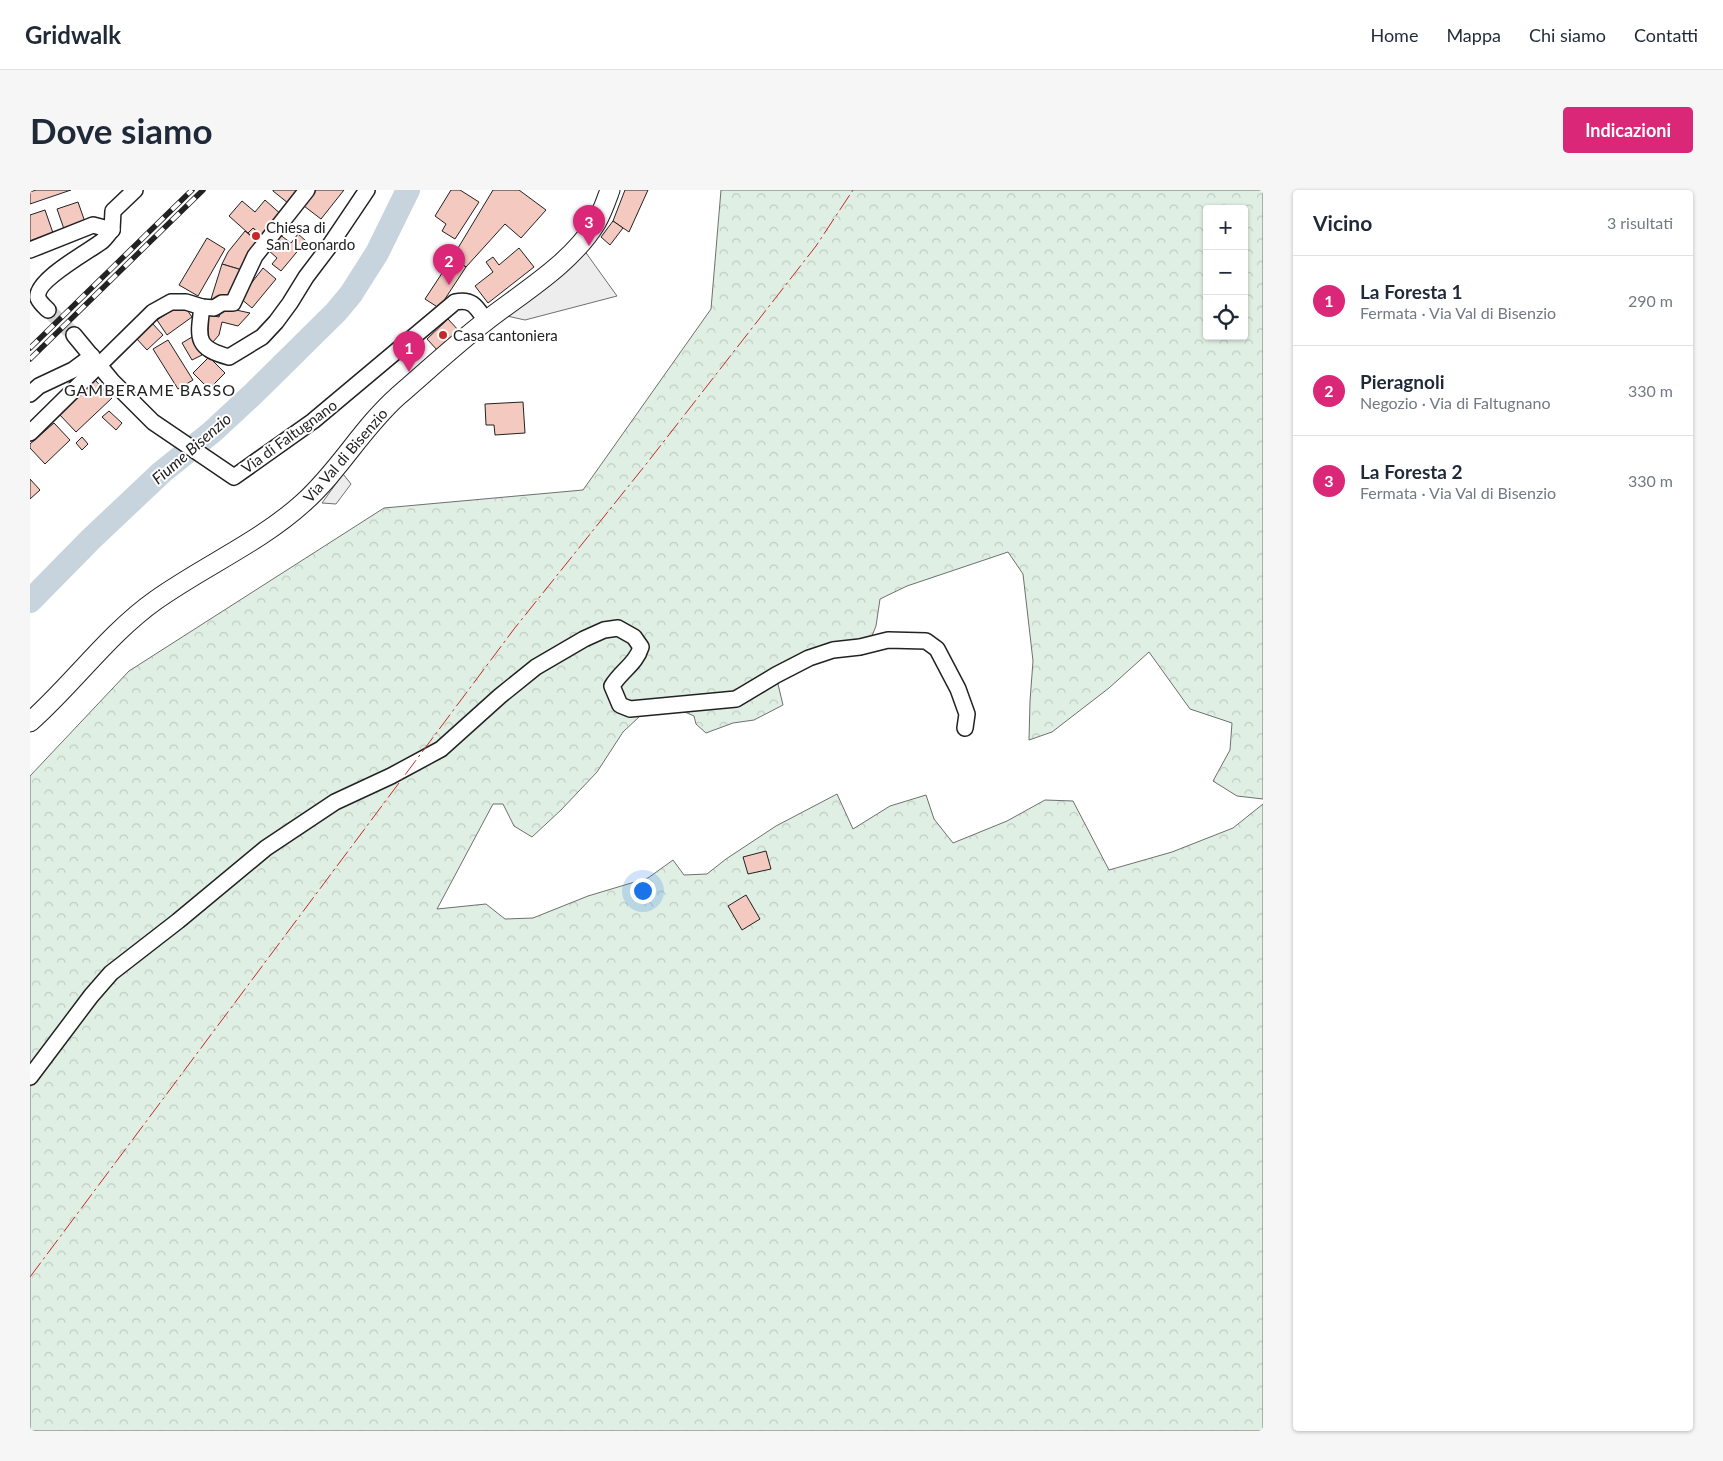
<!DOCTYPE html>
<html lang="it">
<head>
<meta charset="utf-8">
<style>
	body { margin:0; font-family:Lato,sans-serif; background:#f6f6f7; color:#1f2937 }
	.controls { position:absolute; right:15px; top:15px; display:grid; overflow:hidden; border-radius:5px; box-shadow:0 1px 4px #0004 }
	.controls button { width:45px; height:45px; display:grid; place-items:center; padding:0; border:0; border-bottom:1px solid #e0e1e3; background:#fff; color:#1f2937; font:25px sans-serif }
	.you { position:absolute; left:612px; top:700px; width:18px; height:18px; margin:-12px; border:4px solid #fff; border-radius:50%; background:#1a73e8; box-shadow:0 0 0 8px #1a73e833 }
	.badge { display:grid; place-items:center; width:32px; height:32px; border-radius:50%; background:#db2777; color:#fff; font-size:16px; font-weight:700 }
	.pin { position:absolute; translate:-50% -41px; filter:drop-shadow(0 1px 2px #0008) }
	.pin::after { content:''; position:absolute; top:26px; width:18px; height:15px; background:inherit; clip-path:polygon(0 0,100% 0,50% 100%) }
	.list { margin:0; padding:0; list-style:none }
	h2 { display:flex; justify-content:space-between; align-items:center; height:65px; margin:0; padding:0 20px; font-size:21px }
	h2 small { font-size:16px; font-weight:400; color:#747a83 }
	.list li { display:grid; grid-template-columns:32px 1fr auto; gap:15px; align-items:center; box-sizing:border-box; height:90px; padding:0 20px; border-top:1px solid #e0e1e3 }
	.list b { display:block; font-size:19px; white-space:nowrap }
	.list p { margin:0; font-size:16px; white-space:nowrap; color:#747a83 }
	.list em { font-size:16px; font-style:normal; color:#747a83 }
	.icon { flex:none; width:28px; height:28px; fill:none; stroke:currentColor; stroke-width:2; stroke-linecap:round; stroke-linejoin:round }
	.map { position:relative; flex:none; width:1233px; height:1241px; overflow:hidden; border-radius:5px }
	header { display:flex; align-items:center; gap:30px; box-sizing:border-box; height:70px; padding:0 25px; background:#fff; border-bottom:1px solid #e0e1e3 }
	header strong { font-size:24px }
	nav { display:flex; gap:28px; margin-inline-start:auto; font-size:18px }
	.intro { display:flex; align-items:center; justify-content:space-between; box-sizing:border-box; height:120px; padding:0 30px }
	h1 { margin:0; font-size:35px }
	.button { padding:12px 22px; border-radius:5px; background:#db2777; color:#fff; font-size:18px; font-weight:700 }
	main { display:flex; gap:30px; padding:0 30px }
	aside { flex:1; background:#fff; border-radius:5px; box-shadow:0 1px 4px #0004 }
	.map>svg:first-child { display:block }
	.forest { fill:url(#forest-crowns); stroke:#6f6f6f; fill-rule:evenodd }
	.parking { fill:#ededed; stroke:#6f6f6f }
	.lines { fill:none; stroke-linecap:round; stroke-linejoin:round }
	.river { stroke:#c7d3dd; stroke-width:24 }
	.building { fill:#f3c9c0; stroke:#222 }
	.minor-tunnel { stroke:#d3d3d3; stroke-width:15; stroke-dasharray:15 8; stroke-linecap:butt }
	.minor-casing { stroke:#222; stroke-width:18 }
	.major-casing { stroke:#222; stroke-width:21 }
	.minor { stroke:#fff; stroke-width:15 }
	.major { stroke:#fff; stroke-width:19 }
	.rail-casing { stroke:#222; stroke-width:5.5 }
	.rail { stroke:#fff; stroke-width:4; stroke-dasharray:11; stroke-linecap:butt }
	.power { stroke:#c62828; stroke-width:1; stroke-dasharray:18 4 2.5 4; stroke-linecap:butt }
	.poi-dot { fill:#c62828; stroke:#fff; stroke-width:2 }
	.labels { text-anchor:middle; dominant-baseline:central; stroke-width:4; stroke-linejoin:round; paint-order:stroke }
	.poi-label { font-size:15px; fill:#222; stroke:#fff; text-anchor:start }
	.street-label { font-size:15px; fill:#222; stroke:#fff }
	.neighbourhood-label { font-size:16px; letter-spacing:1px; fill:#222; stroke:#fff }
	.water-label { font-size:16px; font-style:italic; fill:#222; stroke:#fff }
</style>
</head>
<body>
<header>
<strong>Gridwalk</strong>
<nav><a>Home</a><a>Mappa</a><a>Chi siamo</a><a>Contatti</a></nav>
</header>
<div class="intro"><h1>Dove siamo</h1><a class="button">Indicazioni</a></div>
<main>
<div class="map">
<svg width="1233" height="1241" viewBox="0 0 1233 1241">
	<defs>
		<pattern id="forest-crowns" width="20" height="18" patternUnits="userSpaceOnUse" patternTransform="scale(1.25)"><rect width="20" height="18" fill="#e0efe3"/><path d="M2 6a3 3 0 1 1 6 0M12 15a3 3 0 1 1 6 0" fill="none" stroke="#c0cdc2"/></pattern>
	</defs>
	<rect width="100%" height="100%" fill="#fff"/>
	<path class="forest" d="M 691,0 L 1233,0 L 1233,609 L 1207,606 L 1183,591 L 1200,560 L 1202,533 L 1160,519 L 1119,462 L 1079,498 L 1022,542 L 999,550 L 1000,511 L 1003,471 L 993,384 L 978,362 L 877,396 L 850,409 L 846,436 L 835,463 L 802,465 L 747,490 L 753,515 L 724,530 L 703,533 L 676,543 L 666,534 L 664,526 L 648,519 L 631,518 L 610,526 L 593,542 L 567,582 L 531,620 L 502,647 L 484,636 L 473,614 L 463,614 L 407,719 L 456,714 L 475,729 L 503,728 L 558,706 L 618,688 L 643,670 L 654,685 L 677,684 L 696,669 L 746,636 L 807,604 L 823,639 L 860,616 L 896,605 L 904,629 L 923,653 L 977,631 L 1015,610 L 1043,611 L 1079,680 L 1142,662 L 1203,638 L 1233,614 L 1233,1241 L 0,1241 L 0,586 L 99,481 L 354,318 L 553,300 L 681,119 ZM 1177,19 L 1214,19 L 1214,146 L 1177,146 Z"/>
	<g class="parking">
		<path d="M 554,60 L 587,106 L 495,130 L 477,126 Z"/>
		<path d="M 313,284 L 321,294 L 306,314 L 292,313 Z"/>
	</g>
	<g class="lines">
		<path class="river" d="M 0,411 L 61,349 L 132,282 L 182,242 L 223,204 L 306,122 L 321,104 L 347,63 L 378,0"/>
	</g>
	<g class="building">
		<path d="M 6,0 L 41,0 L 0,14 L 0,2 Z"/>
		<path d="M 243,0 L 269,0 L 258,13 L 243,1 Z"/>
		<path d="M 286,0 L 314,0 L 291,29 L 274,16 Z"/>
		<path d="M 421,0 L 430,0 L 449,12 L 425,49 L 412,41 L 416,34 L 405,26 Z"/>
		<path d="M 463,0 L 489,0 L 516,20 L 491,48 L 475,34 L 436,77 L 422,68 Z"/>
		<path d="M 595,0 L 618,0 L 599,42 L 583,31 Z"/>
		<path d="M 235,10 L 253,26 L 234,48 L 223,38 L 218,43 L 199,26 L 212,11 L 225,22 Z"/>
		<path d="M 48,12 L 55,32 L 34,39 L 27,19 Z"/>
		<path d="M 15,20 L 23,43 L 0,51 L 0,25 Z"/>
		<path d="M 583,31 L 593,38 L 580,55 L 571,47 Z"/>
		<path d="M 223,38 L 234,48 L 230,54 L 218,43 Z"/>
		<path d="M 215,41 L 230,54 L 212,80 L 192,74 L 198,62 Z"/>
		<path d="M 249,44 L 261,53 L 268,44 L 276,51 L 251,81 L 242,74 L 247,68 L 237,59 Z"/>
		<path d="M 177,48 L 195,59 L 168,106 L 149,95 Z"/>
		<path d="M 489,58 L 504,77 L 458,113 L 445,96 L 463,82 L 456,72 L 463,67 L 469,75 Z"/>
		<path d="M 422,68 L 436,77 L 409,118 L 395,109 Z"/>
		<path d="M 192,74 L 212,80 L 202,110 L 190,112 L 181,109 Z"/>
		<path d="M 233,78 L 246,89 L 222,118 L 210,108 Z"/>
		<path d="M 147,117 L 155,117 L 162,127 L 137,145 L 127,130 Z"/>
		<path d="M 192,117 L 220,123 L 208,136 L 192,132 L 189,145 L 182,153 L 174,144 L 179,125 L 189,127 Z"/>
		<path d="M 418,129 L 430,142 L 408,161 L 397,149 Z"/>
		<path d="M 122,133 L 133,145 L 117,160 L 106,148 Z"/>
		<path d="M 162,147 L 172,165 L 162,170 L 152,153 Z"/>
		<path d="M 138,150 L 163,190 L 148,199 L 123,159 Z"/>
		<path d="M 179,167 L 195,183 L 179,199 L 163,183 Z"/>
		<path d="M 65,190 L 82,208 L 46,242 L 29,224 Z"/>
		<path d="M 493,212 L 495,243 L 465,245 L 464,235 L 456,235 L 455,214 Z"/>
		<path d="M 79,221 L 92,233 L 86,240 L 72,227 Z"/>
		<path d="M 24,233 L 40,250 L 15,274 L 0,258 L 0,254 Z"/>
		<path d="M 52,247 L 58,254 L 52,260 L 46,253 Z"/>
		<path d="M 0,289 L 10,300 L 0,309 Z"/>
		<path d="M 736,661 L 741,679 L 718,684 L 713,667 Z"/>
		<path d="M 716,705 L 730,729 L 712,740 L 698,716 Z"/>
	</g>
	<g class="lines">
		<path class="minor-tunnel" d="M 18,120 L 44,145"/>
		<g class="minor-casing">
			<g id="minor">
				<path d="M 0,60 L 63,35 L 82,40"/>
				<path d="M 172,117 C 168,148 165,158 199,167 L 232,147 L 246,132 L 260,113 L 276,87 L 298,58 L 337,0"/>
				<path d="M 18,120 C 15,117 10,113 8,108 C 4,91 59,61 71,52 C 75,49 78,44 82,40 L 83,21 L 105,0"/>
				<path d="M 44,145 L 82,191 L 123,232 L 204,287 L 283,231 L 425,112 C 443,108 447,118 456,131"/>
				<path d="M 0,204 L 9,196 L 43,180 L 62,166"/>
				<path d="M 0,243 L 123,122 L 141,112 L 156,112 L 172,117 L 184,118 L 192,113 L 203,113 L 225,66 L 277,0"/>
				<path d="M 0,887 L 61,806 L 81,783 L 148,731 L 236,658 L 305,612 L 361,586 L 411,559 L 470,506 L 506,477 L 554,449 L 574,440 L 588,438 L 604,447 L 611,457 C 606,474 591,481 582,496 L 590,515 L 600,519 L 706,509 L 746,485 L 779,468 L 803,460 L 830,457 L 858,450 L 896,451 L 907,459 L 928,499 L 937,524 L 935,538"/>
			</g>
		</g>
		<g class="major-casing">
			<path id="major" d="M 0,532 C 44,493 78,444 126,410 C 174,376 230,352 273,313 C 309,281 332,238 368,206 C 397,181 426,154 456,131 C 493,102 541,74 566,33 C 572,23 576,11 580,0"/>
		</g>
		<use href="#minor" class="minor"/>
		<use href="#major" class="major"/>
		<g class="rail-casing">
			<g id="rail">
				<path d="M 0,158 L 162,0"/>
				<path d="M 0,169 L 173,0"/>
			</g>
		</g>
		<use href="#rail" class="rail"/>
		<path class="power" d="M 0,1087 L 484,439 L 617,273 L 786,56 L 823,0"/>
	</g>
	<g class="poi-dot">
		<circle cx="226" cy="46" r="5"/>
		<circle cx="413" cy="145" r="5"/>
	</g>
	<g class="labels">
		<g class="poi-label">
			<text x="236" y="37">Chiesa di<tspan x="236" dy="17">San Leonardo</tspan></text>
			<text x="423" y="145">Casa cantoniera</text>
		</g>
		<g class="street-label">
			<text transform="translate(259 246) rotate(-36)">Via di Faltugnano</text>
			<text transform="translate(315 265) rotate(-49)">Via Val di Bisenzio</text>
		</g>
		<g class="neighbourhood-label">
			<text x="120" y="199">GAMBERAME BASSO</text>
		</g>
		<g class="water-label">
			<text transform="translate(161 258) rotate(-41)">Fiume Bisenzio</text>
		</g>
	</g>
</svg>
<div class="controls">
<button>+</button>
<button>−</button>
<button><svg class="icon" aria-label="locate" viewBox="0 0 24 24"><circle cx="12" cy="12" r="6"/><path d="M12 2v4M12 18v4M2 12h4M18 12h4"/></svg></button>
</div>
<div class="you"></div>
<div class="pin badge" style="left:379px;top:182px">1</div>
<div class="pin badge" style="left:419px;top:95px">2</div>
<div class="pin badge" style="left:559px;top:56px">3</div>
</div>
<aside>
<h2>Vicino<small>3 risultati</small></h2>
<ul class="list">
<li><span class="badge">1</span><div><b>La Foresta 1</b><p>Fermata · Via Val di Bisenzio</p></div><em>290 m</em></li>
<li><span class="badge">2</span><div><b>Pieragnoli</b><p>Negozio · Via di Faltugnano</p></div><em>330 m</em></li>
<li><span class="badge">3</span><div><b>La Foresta 2</b><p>Fermata · Via Val di Bisenzio</p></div><em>330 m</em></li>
</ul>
</aside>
</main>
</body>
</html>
